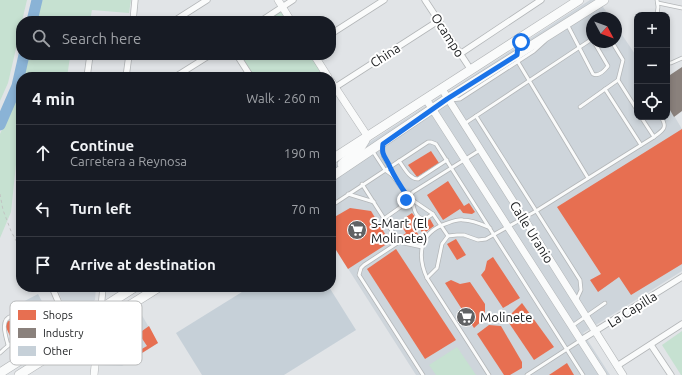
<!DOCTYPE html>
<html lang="en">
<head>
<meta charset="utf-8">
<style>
	body { margin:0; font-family:Ubuntu,sans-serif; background:#242831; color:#f1f3f6 }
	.controls { position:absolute; right:12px; top:12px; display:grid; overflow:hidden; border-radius:8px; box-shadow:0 2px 6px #0003 }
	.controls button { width:36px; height:36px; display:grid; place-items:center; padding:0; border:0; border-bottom:1px solid #363941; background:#171b24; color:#f1f3f6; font:20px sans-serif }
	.compass { position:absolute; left:586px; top:12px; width:36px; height:36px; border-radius:50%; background:#171b24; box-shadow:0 2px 6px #0003; rotate:131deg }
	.stop { position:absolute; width:12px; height:12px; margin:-9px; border:3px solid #1a73e8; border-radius:50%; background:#fff }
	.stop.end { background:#1a73e8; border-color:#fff; box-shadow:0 1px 4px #0008 }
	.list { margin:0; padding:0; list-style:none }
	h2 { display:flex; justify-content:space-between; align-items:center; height:52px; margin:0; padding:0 16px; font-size:17px }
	h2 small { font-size:13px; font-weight:400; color:#9ea1a6 }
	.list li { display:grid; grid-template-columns:26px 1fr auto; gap:12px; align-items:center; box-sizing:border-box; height:56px; padding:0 16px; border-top:1px solid #363941 }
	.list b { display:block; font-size:15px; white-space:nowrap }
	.list p { margin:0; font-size:13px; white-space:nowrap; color:#9ea1a6 }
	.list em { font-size:13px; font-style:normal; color:#9ea1a6 }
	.icon { flex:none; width:22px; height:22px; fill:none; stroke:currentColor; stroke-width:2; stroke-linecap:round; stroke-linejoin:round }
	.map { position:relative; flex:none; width:682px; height:375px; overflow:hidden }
	.search { position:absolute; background:#171b24; box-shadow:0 2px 6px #0003; left:16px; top:16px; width:320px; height:44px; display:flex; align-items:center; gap:10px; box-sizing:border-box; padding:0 14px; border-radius:16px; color:#9ea1a6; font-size:15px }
	.panel { position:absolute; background:#171b24; box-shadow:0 2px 6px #0003; left:16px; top:72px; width:320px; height:220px; border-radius:16px }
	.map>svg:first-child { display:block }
	.built { fill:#ced5db }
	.green { fill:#c6e1d1 }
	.shops { fill:#e76f51 }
	.industry { fill:#8a817c }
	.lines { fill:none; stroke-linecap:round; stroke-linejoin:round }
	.river { stroke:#8ab3d6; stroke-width:11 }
	.building { fill:#c6d0d8 }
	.service-casing { stroke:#b3b6b8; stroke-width:4.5 }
	.minor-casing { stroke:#b3b6b8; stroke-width:7 }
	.tertiary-casing { stroke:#b3b6b8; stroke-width:8 }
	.primary-casing { stroke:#b3b6b8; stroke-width:10 }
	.path { stroke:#c2c3c3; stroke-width:1; stroke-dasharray:3 3; stroke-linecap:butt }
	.service { stroke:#fafbfb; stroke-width:3 }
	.minor { stroke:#fafbfb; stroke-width:5.5 }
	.tertiary { stroke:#fafbfb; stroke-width:7 }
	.primary { stroke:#fafbfb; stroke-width:9 }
	.route { stroke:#1a73e8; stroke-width:5 }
	.labels { text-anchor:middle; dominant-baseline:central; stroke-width:4; stroke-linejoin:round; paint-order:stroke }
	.street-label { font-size:13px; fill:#1a1c1e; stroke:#fff }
	.poi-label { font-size:13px; fill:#1a1c1e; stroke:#fff; text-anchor:start }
	.key { fill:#fff; stroke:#babbbc; stroke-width:1 }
	.key-label { font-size:11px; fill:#1a1c1e }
</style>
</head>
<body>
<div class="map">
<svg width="682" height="375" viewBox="0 0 682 375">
	<rect width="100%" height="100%" fill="#e1e4e7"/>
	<g class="built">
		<path d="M 590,0 L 598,0 L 611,18 L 592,18 L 592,42 L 616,42 L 616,26 L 637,57 L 637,117 L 667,117 L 667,104 L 682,129 L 682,271 L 583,333 L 610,375 L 416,375 L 331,242 L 331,167 Z"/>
		<path d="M 57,287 L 96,287 L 95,300 L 68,318 Z"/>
		<path d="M 136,305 L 158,343 L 122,366 L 99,365 L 102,328 Z"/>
	</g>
	<g class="green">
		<path d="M 0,0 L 27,0 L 22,21 L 21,21 L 21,27 L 8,83 L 0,101 Z"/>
		<path d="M 41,0 L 131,0 L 129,13 L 92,10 L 90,21 L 36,21 Z"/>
		<path d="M 282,7 L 291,21 L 261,21 Z"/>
		<path d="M 28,55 L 85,55 L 84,59 L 70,57 L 67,77 L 22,77 Z"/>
		<path d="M 237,55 L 314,55 L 328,77 L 251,77 Z"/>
		<path d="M 21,83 L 21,155 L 17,155 L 11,212 L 0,238 L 0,134 L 19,92 Z"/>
		<path d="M 682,331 L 682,375 L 681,375 L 662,345 Z"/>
		<path d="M 457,347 L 476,375 L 436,375 L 429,365 Z"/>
	</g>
	<g class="shops">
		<path d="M 682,129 L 682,264 L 631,295 L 619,277 L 598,292 L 590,280 L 601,274 L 557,207 Z"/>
		<path d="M 431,151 L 439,163 L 417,177 L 408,165 Z"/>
		<path d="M 448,181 L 464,206 L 469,203 L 475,212 L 472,214 L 463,213 L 460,209 L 443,220 L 427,195 Z"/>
		<path d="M 350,208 L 371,211 L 390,242 L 348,269 L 331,242 L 331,219 Z"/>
		<path d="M 412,213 L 421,225 L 430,219 L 434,226 L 423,234 L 418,225 L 413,228 L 419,235 L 415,243 L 403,240 L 401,237 L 406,233 L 399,222 Z"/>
		<path d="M 456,239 L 466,255 L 457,260 L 447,244 Z"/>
		<path d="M 396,249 L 456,340 L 425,359 L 367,269 Z"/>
		<path d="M 493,257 L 520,298 L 503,308 L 481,275 L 485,270 L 487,261 Z"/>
		<path d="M 451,280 L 460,284 L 470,282 L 485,304 L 485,318 L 474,328 L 445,283 Z"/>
		<path d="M 522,303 L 554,347 L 534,360 L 509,323 L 511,314 Z"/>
		<path d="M 11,320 L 17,332 L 10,336 L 4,323 Z"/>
		<path d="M 489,325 L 501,326 L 522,362 L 522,368 L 510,375 L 504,375 L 477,334 Z"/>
		<path d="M 149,326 L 158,343 L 142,353 L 140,350 L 147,346 L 141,337 L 142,331 Z"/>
		<path d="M 567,363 L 574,375 L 549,375 Z"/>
	</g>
	<path class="industry" d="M 682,67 L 682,111 L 674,117 L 667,105 L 667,77 Z"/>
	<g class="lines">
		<g class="river">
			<path d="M 32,21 L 37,0"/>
			<path d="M 0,125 L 17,86 L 24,55"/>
		</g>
	</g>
	<g class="building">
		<path d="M 250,287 L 329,287 L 356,330 L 284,375 L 202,375 L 176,333 Z"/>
		<path d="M 38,294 L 45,307 L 26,317 L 19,304 Z"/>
	</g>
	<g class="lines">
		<g class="service-casing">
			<g id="service">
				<path d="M 657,0 L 658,7 L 657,15"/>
				<path d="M 658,3 L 682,8"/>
				<path d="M 567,24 L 593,74 C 599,77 605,70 608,66 L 594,42"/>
				<path d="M 518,57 L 518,62 L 524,72 L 588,178"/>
				<path d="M 667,63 L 671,63 L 682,58"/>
				<path d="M 618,80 L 637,110"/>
				<path d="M 605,89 L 641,145"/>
				<path d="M 451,100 L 460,99 L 534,51 L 545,41"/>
				<path d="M 580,107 L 618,80 L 623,60 L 612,42"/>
				<path d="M 476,116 L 580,280 L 581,290 L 576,301"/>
				<path d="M 641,117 L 654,137"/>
				<path d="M 464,124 L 592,39"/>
				<path d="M 382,145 L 382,150 L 384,158 L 390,167 L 392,175 L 408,197 L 433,214 L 448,236"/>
				<path d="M 372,150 L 385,170 L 392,175"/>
				<path d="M 399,161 C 404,167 409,179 418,179 L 447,160"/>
				<path d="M 362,184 L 399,242"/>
				<path d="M 348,194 L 374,202"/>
				<path d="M 412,201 C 414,208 415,219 425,219 L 433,214"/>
				<path d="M 331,206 L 428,142 L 431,142 L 436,144 L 583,375"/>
				<path d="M 385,218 L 402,206 L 413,192 L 480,150"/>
				<path d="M 422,247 L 399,242 L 364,265 L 361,268 L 359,275 L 423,375"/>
				<path d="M 427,278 L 437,268 L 442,244 L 448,236 L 457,235 L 464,235 L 478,240 L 486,239 L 536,211 L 654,137 C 663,130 668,128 661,117"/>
				<path d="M 106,321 L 118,338"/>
				<path d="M 572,326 L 605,303"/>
				<path d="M 20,336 L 30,352"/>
				<path d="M 8,345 C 5,334 0,319 12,316 L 22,330"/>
				<path d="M 101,352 L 129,328"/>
				<path d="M 0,353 C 6,347 12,343 18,337 C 22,334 22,330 27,327 L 62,310"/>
				<path d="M 97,355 L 101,352 L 108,362 C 113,363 117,360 122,357 C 126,354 132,352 133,347 C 134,345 128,315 127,310"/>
				<path d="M 489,375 L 427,278 C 417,256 419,233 445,224 C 451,222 457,219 463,220 C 473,220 481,224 490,228"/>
				<path d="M 527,375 L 581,340"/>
			</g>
		</g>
		<g class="minor-casing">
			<g id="minor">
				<path d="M 425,0 L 471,70"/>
				<path d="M 133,21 L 135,0"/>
				<path d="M 174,21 L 207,0"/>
				<path d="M 261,21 L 293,0"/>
				<path d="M 331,34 L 384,0"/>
				<path d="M 460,54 L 541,0"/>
				<path d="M 237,55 L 251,77"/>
				<path d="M 87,77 L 90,55"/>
				<path d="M 126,77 L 129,55"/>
				<path d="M 175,77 L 210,55"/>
				<path d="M 331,90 L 438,21"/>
				<path d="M 52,287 L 70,329"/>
				<path d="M 101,309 L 103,287"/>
				<path d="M 581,340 L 682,277"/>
				<path d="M 651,345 L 671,375"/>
				<path d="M 617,366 L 682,324"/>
			</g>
		</g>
		<g class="tertiary-casing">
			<g id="tertiary">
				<path d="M 278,0 L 291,21"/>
				<path d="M 314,55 L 328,77"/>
				<path d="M 331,81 L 368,137"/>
				<path d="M 442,89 L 623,375"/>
				<path d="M 426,99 L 603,375"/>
				<path d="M 94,375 L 101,309"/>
			</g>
		</g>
		<g class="primary-casing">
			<g id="primary">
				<path d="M 331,160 L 579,0"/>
				<path d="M 342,164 L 360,148 L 365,140"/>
				<path d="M 331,177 L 447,99 L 604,0"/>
				<path d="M 0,373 L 135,287"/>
				<path d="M 19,375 L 159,287"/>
			</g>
		</g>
		<path class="path" d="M 0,194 L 3,210 L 11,231 L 21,250"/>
		<use href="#service" class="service"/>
		<use href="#minor" class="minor"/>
		<use href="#tertiary" class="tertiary"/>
		<use href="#primary" class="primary"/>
	</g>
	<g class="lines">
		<path class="route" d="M 406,200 L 408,197 C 401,187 395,178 390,167 C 386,157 381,156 383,144 L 447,99 L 517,55 L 518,46 L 521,42"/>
	</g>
	<defs>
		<g id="supermarket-disc" transform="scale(1)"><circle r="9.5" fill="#606264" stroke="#fff"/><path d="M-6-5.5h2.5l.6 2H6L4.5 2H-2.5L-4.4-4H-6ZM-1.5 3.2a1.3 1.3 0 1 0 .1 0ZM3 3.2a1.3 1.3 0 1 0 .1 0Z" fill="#fff"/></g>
	</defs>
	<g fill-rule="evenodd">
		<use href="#supermarket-disc" x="357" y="230"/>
		<use href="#supermarket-disc" x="466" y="317"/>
	</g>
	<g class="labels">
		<g class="street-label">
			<text transform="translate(448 35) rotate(57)">Ocampo</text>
			<text transform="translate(385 55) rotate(-33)">China</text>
			<text transform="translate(532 232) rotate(58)">Calle Uranio</text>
			<text transform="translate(632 309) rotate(-32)">La Capilla</text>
		</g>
		<g class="poi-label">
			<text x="371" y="223">S-Mart (El<tspan x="371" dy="15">Molinete)</tspan></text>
			<text x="480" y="317">Molinete</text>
		</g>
	</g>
	<rect x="10" y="301" width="132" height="64" rx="6" class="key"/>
	<rect x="18" y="310" width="18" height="10" fill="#e76f51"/>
	<rect x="18" y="328" width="18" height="10" fill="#8a817c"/>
	<rect x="18" y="346" width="18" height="10" fill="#c6d0d8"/>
	<g class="key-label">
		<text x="43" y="319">Shops</text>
		<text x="43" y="337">Industry</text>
		<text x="43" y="355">Other</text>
	</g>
</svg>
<div class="controls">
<button>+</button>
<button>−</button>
<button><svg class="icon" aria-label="locate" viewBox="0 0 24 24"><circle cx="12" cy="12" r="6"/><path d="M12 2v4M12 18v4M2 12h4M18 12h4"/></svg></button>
</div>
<svg class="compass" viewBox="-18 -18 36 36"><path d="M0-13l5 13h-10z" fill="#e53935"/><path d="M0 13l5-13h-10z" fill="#9ea1a6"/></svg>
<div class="stop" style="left:521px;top:42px"></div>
<div class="stop end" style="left:406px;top:200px"></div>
<div class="search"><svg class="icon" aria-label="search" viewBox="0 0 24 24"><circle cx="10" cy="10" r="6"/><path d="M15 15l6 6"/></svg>Search here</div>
<section class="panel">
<h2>4 min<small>Walk · 260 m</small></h2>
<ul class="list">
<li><svg class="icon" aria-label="ahead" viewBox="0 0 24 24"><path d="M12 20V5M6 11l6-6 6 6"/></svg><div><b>Continue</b><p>Carretera a Reynosa</p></div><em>190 m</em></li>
<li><svg class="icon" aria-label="left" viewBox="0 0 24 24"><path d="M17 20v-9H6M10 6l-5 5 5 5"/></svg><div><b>Turn left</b></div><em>70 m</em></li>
<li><svg class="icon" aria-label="arrive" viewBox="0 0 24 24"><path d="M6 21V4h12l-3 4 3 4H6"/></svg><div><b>Arrive at destination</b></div></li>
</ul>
</section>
</div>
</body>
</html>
